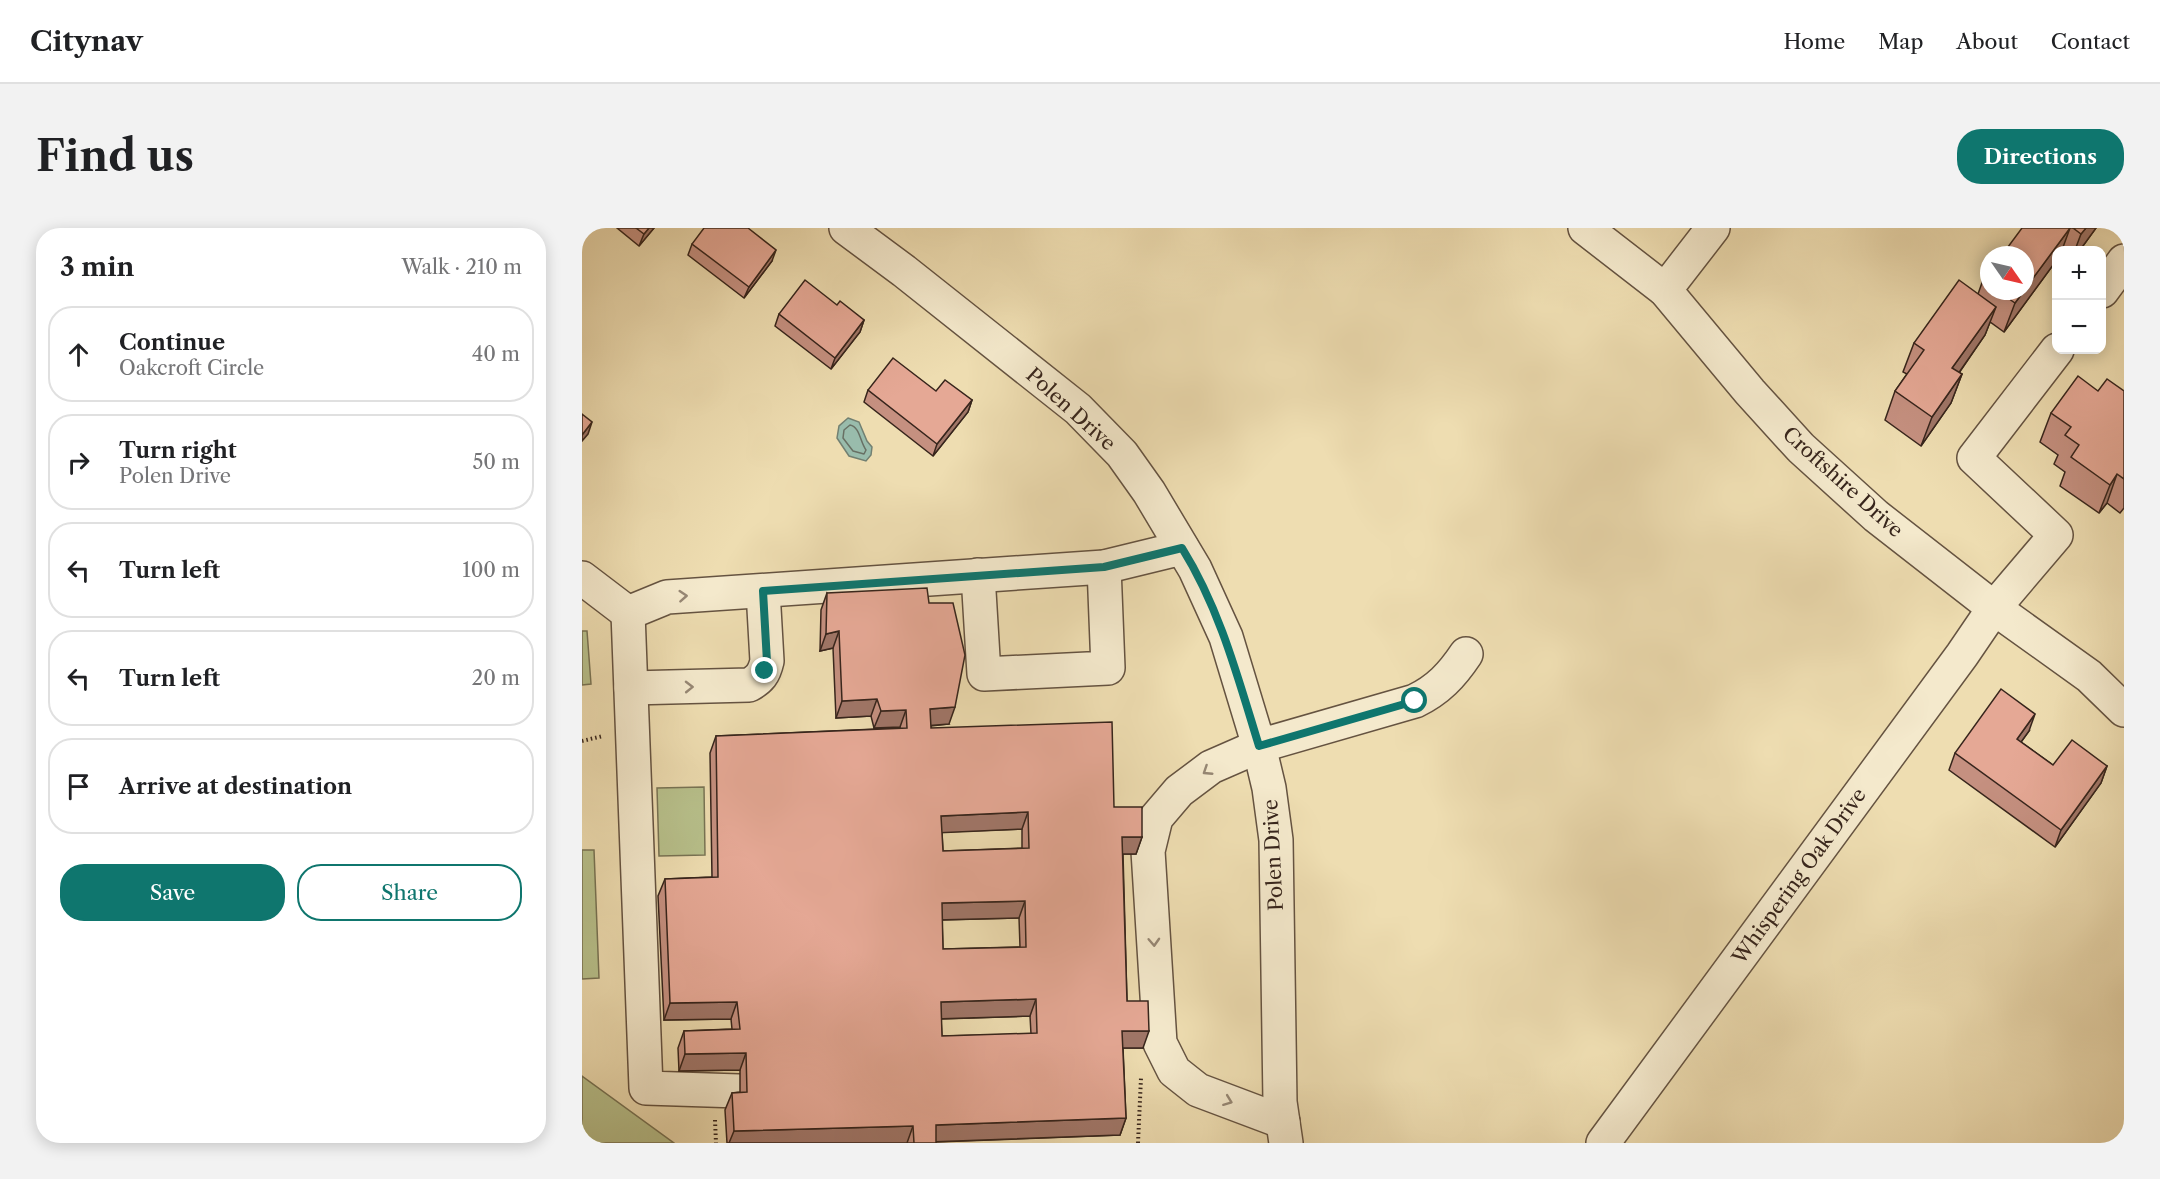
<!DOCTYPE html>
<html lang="en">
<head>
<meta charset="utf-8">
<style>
	body { margin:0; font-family:"Libre Caslon Text",serif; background:#f2f2f2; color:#202124 }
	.controls { position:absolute; right:18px; top:18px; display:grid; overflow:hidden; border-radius:12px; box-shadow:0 3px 15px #0003 }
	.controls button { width:54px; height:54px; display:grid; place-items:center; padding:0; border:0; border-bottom:2px solid #e0e0e0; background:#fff; color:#202124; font:30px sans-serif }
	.compass { position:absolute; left:1398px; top:18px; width:54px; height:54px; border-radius:50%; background:#fff; box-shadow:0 3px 15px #0003; rotate:124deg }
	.stop { position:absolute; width:18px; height:18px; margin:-14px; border:4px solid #0f766e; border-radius:50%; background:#fff }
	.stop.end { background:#0f766e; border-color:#fff; box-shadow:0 2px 6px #0008 }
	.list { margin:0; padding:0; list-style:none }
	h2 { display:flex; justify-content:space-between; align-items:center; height:78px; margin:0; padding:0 24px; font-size:26px }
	h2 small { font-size:20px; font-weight:400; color:#757577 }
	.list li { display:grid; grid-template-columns:39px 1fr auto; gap:18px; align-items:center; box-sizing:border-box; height:96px; margin:0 12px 12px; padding:0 12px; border:2px solid #e0e0e0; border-radius:24px }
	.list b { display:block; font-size:22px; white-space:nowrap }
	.list p { margin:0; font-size:20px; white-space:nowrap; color:#757577 }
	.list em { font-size:20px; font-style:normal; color:#757577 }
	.actions { display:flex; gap:12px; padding:18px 24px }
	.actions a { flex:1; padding:14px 0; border:2px solid #0f766e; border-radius:24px; text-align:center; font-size:21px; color:#0f766e }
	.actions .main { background:#0f766e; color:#fff }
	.icon { flex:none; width:33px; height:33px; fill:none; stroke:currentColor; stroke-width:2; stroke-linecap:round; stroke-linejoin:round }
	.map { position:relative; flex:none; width:1542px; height:915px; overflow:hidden; border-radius:24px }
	header { display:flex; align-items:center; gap:36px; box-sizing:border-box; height:84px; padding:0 30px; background:#fff; border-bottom:2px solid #e0e0e0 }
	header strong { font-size:28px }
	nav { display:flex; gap:33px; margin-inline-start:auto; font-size:21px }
	.intro { display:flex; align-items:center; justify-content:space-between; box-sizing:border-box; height:144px; padding:0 36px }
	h1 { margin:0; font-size:42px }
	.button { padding:15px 27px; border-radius:24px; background:#0f766e; color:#fff; font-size:21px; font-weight:700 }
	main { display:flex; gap:36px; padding:0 36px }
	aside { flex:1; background:#fff; border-radius:24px; box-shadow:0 3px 15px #0003 }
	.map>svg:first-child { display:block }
	.green { fill:#b8c18c; stroke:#787354; stroke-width:1.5 }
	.water { fill:#99bcac; stroke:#728072; stroke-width:1.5 }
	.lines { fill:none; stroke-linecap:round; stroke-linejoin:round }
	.shore { stroke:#687064; stroke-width:1.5 }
	.minor-casing { stroke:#655341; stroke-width:36 }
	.path { stroke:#37251c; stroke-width:4; stroke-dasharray:1.5 3; stroke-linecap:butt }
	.minor { stroke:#f4e9cc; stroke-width:33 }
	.wall { fill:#c59080; stroke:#37251c; stroke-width:1.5; fill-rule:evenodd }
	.shaded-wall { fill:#a07668; stroke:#37251c; stroke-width:1.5 }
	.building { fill:#e5a895; stroke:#37251c; stroke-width:1.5; fill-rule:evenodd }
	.oneway { stroke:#968774 }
	.route { stroke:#0f766e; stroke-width:8 }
	.labels { text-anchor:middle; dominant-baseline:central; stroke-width:5; stroke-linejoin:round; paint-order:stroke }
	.street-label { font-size:20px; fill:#37251c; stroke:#f4e9cc }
</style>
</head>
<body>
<header>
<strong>Citynav</strong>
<nav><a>Home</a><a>Map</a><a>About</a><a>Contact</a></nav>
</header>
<div class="intro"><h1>Find us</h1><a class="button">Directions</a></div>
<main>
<aside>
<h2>3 min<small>Walk · 210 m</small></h2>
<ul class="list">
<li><svg class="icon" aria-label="ahead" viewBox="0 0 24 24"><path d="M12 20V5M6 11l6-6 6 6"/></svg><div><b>Continue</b><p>Oakcroft Circle</p></div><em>40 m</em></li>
<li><svg class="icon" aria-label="right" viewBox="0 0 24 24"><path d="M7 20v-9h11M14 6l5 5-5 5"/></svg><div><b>Turn right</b><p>Polen Drive</p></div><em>50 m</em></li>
<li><svg class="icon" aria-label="left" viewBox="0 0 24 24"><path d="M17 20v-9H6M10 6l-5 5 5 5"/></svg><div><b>Turn left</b></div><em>100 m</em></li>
<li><svg class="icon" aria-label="left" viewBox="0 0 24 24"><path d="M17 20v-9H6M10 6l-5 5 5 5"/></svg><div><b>Turn left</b></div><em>20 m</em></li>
<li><svg class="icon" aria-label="arrive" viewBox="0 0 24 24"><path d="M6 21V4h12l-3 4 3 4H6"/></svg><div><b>Arrive at destination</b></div></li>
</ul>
<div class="actions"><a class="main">Save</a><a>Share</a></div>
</aside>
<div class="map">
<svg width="1542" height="915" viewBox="0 0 1542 915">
	<rect width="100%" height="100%" fill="#eeddb1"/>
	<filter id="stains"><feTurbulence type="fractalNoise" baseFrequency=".00333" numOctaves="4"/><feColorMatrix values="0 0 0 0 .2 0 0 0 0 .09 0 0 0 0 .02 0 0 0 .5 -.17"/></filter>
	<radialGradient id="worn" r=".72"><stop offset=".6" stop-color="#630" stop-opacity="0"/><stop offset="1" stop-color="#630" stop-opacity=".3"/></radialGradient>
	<g class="green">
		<path d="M 0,403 L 5,403 L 9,456 L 0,457 Z"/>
		<path d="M 122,559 L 123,627 L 77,628 L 75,560 Z"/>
		<path d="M 0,622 L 12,622 L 17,750 L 0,751 Z"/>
		<path d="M 0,848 L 92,915 L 0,915 Z"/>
	</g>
	<path class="water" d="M 266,190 L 277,194 L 285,213 L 290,219 L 289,227 L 284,233 L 267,228 L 255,210 L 257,198 Z"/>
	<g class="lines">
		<path class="shore" d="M 268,197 C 278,199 278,214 284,222 L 282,226 L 271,223 L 261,210 L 262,202 Z"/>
		<g class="minor-casing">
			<g id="minor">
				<path d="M 264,0 L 322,43 L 496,181 L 540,226 L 567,264 L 613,341 L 644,409 L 677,518 L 687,560 L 694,612 L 698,874 L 704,915"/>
				<path d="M 1003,0 L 1083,62 L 1168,164 L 1219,220 L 1294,288 L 1412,380 L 1507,448 L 1542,482"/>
				<path d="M 1083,62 L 1131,0"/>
				<path d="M 1520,63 L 1542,33"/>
				<path d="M 396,347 L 402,446 L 526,440 L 522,339"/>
				<path d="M 0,350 L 46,385"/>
				<path d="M 46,385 L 64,860 L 157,863"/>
				<path d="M 46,385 L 85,369 L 522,339 L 600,320"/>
				<path d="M 49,460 L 167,457 C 178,451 182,446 185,433 L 181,363"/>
				<path d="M 701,894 L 616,862 L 592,843 L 578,815 L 566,623 L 574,590 L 597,563 L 629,539 L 677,518 L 833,473 C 856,462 870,447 884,426"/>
				<path d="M 1021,915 L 1380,427 L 1412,380 L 1474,307 L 1392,230 L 1475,122"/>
			</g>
		</g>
		<g class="path">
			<path d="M 0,513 L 21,508"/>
			<path d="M 133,892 L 134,915"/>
			<path d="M 556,915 L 559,850"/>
		</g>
		<use href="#minor" class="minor"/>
	</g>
	<g class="wall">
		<path d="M 35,0 L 72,0 L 57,18 Z"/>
		<path d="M 1440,0 L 1514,0 L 1498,22 L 1474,22 L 1474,33 L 1422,104 L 1408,94 L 1403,107 L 1377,145 L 1380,146 L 1369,175 L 1339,218 L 1303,192 L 1313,163 L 1325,146 L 1321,144 L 1332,115 L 1396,66 L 1401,52 L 1407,45 L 1407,63 L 1443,63 Z"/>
		<path d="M 110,16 L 190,33 L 162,70 L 106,27 Z"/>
		<path d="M 255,77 L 282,92 L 278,104 L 249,141 L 193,98 L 197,86 Z"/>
		<path d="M 286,162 L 354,163 L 390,172 L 386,184 L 351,228 L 282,174 Z"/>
		<path d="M 1516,163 L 1542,163 L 1542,280 L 1538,285 L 1525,275 L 1517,285 L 1478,258 L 1483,244 L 1472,236 L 1476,227 L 1458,214 L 1469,185 Z"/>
		<path d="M 245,365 L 367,496 L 349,498 L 349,500 L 532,579 L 560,609 L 554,626 L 541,626 L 545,773 L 561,820 L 541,820 L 544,890 L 538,907 L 354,914 L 354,915 L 145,915 L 143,882 L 150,865 L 158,864 L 158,842 L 97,843 L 96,820 L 102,803 L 150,801 L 149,791 L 82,792 L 76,668 L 83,651 L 130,649 L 128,525 L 134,508 L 318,500 L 318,499 L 292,500 L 289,488 L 254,490 L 251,420 L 238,423 L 239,382 ZM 440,601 L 440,620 L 361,623 L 360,604 ZM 437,690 L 438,719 L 361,721 L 360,692 ZM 448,788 L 449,806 L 360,808 L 359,791 Z"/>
		<path d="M 1447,503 L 1439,514 L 1471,537 L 1525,538 L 1519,555 L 1473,619 L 1367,542 L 1373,525 Z"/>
	</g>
	<g class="shaded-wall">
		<path d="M 67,0 L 72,0 L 57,18 L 62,6 Z"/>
		<path d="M 1488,0 L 1480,22 L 1474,22 L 1474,33 L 1422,104 L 1433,75 L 1442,63 L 1443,63 L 1443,61 Z"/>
		<path d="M 1504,0 L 1514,0 L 1498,22 L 1493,22 L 1499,6 Z"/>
		<path d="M 194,22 L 190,33 L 162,70 L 167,59 Z"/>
		<path d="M 1414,79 L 1403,107 L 1360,169 L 1370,140 Z"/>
		<path d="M 282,92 L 278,104 L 249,141 L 253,130 Z"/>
		<path d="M 1380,146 L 1369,175 L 1339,218 L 1350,189 Z"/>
		<path d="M 390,172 L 386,184 L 351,228 L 355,216 Z"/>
		<path d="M 10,194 L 6,206 L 0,213 L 0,207 Z"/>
		<path d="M 1535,246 L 1525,275 L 1517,285 L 1528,257 Z"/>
		<path d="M 257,403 L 251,420 L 238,423 L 244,406 Z"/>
		<path d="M 295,471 L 289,488 L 254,490 L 260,473 Z"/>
		<path d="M 373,479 L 367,496 L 342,498 L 348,481 Z"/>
		<path d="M 324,482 L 318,499 L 292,500 L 299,483 Z"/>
		<path d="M 1453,486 L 1447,503 L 1429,528 L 1435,511 Z"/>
		<path d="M 1525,538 L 1519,555 L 1473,619 L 1479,602 Z"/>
		<path d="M 446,584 L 440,601 L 353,605 L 359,588 Z"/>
		<path d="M 540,609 L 560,609 L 554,626 L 534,626 Z"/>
		<path d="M 443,673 L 437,690 L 354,692 L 360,675 Z"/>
		<path d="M 454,771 L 448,788 L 353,791 L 359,774 Z"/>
		<path d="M 155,774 L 149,791 L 82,792 L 88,775 Z"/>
		<path d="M 540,803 L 567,803 L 561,820 L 534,820 Z"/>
		<path d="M 164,825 L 158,842 L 97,843 L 103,826 Z"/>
		<path d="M 544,890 L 538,907 L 347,914 L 354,897 Z"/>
		<path d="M 331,898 L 325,915 L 147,915 L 152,903 Z"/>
	</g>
	<g class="building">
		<path d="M 54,0 L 67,0 L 62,6 Z"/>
		<path d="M 122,0 L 166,0 L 194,22 L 167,59 L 110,16 Z"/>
		<path d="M 1440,0 L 1488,0 L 1443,61 L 1443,27 L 1420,27 Z"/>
		<path d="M 1491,0 L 1504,0 L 1499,6 Z"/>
		<path d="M 1407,45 L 1407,57 L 1401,52 Z"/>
		<path d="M 223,52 L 255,77 L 258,73 L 282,92 L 253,130 L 197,86 Z"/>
		<path d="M 1377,52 L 1414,79 L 1370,140 L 1380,146 L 1350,189 L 1313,163 L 1342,122 L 1332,115 Z"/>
		<path d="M 1416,63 L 1442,63 L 1433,75 Z"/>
		<path d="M 311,130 L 354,163 L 363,152 L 390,172 L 355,216 L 286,162 Z"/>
		<path d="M 1496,148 L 1516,163 L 1525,151 L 1542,163 L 1542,251 L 1535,246 L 1528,257 L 1489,229 L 1497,217 L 1483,207 L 1489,199 L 1469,185 Z"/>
		<path d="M 0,186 L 10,194 L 0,207 Z"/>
		<path d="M 345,360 L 347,375 L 371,375 L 383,427 L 373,479 L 348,481 L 349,500 L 530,494 L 532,579 L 560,579 L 560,609 L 540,609 L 545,773 L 566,773 L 567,803 L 540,803 L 544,890 L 354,897 L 354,915 L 332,915 L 331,898 L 152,903 L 150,865 L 165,864 L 164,825 L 103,826 L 102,803 L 158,801 L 155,774 L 88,775 L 83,651 L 136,649 L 134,508 L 325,500 L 324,482 L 299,483 L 295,471 L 260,473 L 257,403 L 244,406 L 245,365 ZM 446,584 L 447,620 L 361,623 L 359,588 ZM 443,673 L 444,719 L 361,721 L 360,675 ZM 454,771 L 455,805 L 360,808 L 359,774 Z"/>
		<path d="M 1419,461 L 1453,486 L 1435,511 L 1471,537 L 1490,512 L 1525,538 L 1479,602 L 1373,525 Z"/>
	</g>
	<defs><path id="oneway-chevron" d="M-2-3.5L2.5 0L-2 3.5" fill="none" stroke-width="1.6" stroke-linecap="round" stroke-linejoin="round" transform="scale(1.5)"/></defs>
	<g class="oneway">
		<use href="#oneway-chevron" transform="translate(101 368) rotate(-4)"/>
		<use href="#oneway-chevron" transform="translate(107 459) rotate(-1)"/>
		<use href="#oneway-chevron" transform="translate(625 543) rotate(147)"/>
		<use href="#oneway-chevron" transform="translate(572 714) rotate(87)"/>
		<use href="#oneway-chevron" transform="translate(646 873) rotate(21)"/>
	</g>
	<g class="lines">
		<path class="route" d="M 183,443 L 185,434 L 181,363 L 522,339 L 600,320 C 638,381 656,450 677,518 L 833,473"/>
	</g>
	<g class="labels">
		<g class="street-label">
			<text transform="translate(489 181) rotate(42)">Polen Drive</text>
			<text transform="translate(1261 254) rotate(42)">Croftshire Drive</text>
			<text transform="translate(691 627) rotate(-93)">Polen Drive</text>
			<text transform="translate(1217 648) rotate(-54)">Whispering Oak Drive</text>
		</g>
	</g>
	<rect width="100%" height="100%" filter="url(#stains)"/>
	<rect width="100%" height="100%" fill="url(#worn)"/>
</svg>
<div class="controls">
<button>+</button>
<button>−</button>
</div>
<svg class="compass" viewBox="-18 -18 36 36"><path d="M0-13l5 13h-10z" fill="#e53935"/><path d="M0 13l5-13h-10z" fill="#757577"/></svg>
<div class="stop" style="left:833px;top:473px"></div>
<div class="stop end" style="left:183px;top:443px"></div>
</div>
</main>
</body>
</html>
